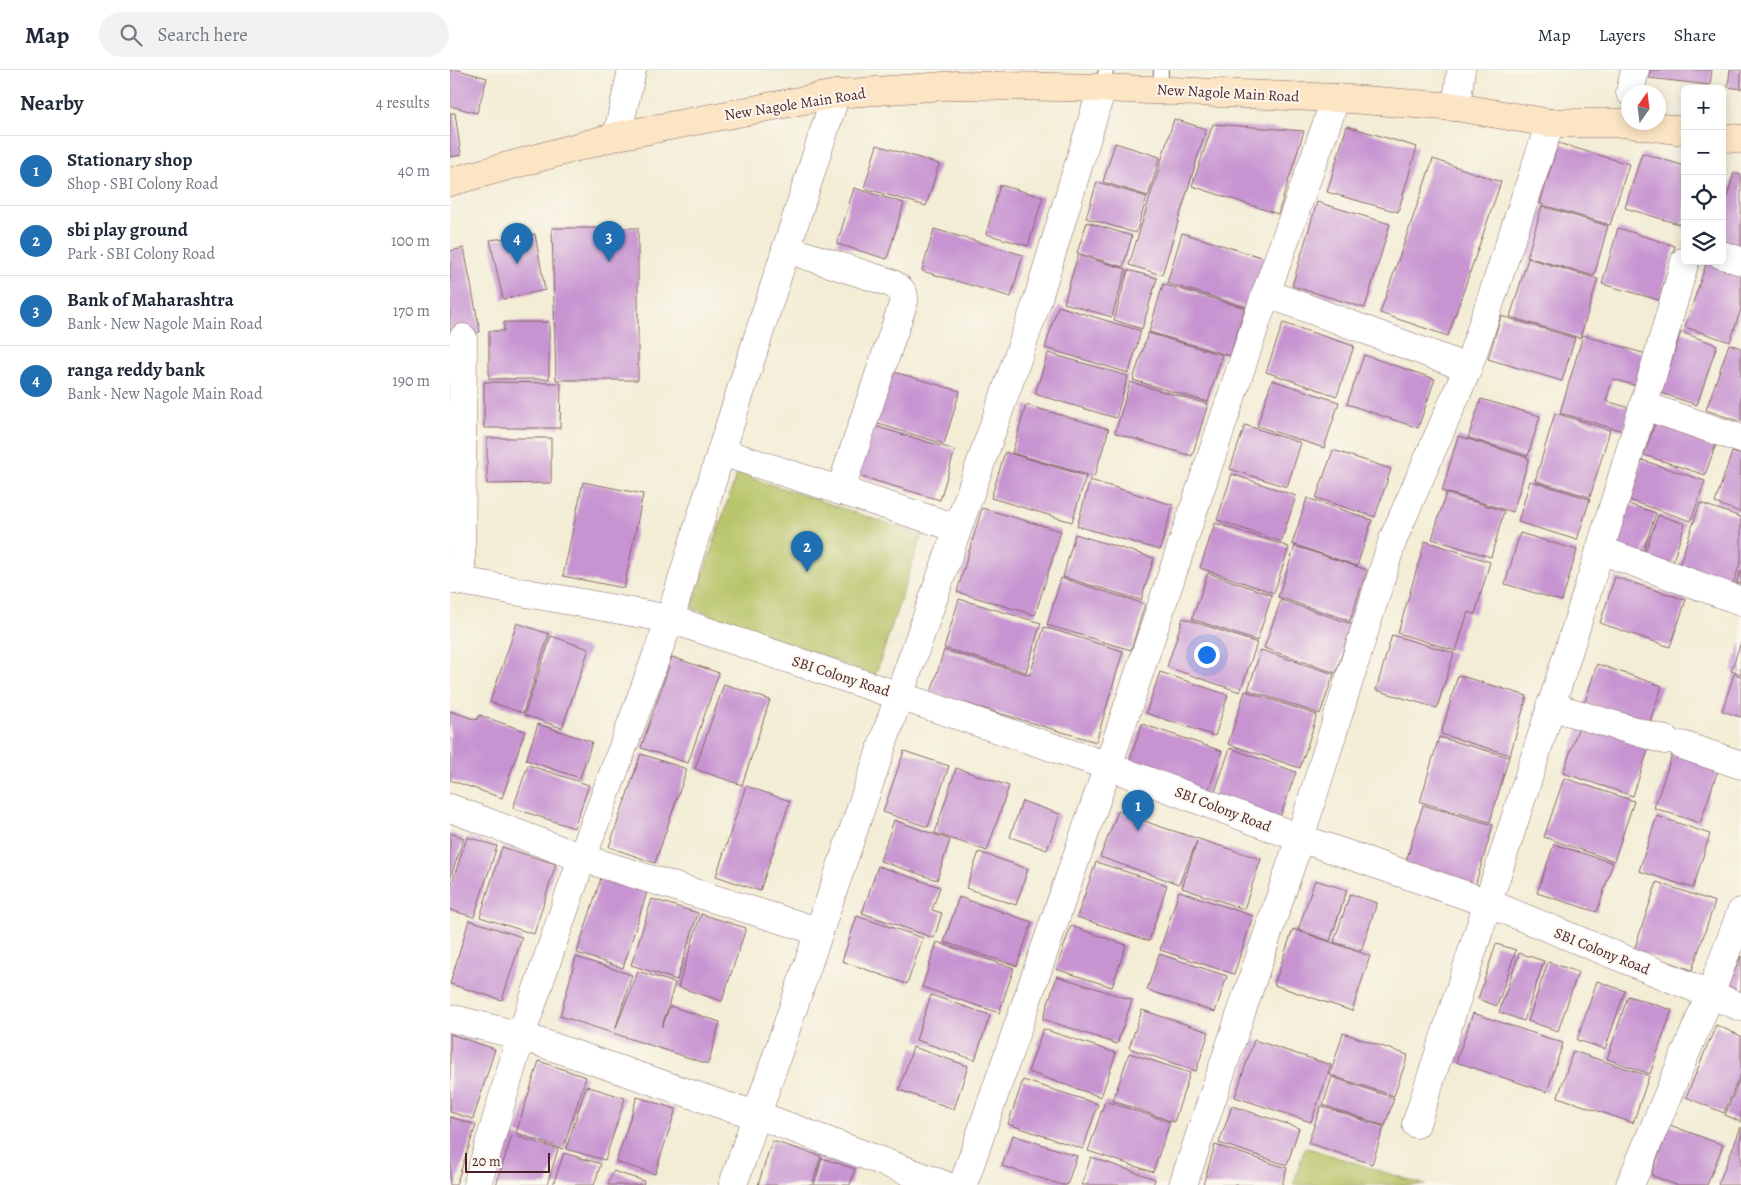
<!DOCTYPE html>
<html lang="en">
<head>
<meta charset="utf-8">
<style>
	body { margin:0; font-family:Alegreya,serif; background:#f2f2f3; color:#1f2937 }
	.controls { position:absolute; right:15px; top:15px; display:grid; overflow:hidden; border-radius:8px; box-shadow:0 2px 12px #0003 }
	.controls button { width:45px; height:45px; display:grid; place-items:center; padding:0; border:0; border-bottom:1px solid #e0e1e3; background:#fff; color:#1f2937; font:25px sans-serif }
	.compass { position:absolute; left:1171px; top:15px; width:45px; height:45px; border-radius:50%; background:#fff; box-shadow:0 2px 12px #0003; rotate:14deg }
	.scale { position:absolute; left:15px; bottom:12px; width:85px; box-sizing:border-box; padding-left:5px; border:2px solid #4a1f2b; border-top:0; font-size:14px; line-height:18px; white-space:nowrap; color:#4a1f2b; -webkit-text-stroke:4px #fbf7ec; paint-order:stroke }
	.you { position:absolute; left:756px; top:584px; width:18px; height:18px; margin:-12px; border:4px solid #fff; border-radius:50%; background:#1a73e8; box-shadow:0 0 0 8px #1a73e833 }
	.badge { display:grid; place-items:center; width:32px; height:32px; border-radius:50%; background:#1f6fb2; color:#fff; font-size:16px; font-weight:700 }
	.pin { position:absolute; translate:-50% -41px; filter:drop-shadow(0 1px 2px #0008) }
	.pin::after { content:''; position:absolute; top:26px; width:18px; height:15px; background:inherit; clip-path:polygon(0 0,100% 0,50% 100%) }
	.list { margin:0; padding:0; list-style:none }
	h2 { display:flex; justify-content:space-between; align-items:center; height:65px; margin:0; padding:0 20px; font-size:21px }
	h2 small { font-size:16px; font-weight:400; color:#747a83 }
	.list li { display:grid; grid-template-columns:32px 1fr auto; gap:15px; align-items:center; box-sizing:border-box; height:70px; padding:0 20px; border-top:1px solid #e0e1e3 }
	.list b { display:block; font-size:19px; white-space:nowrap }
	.list p { margin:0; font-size:16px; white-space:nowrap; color:#747a83 }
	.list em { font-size:16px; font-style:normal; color:#747a83 }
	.icon { flex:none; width:28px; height:28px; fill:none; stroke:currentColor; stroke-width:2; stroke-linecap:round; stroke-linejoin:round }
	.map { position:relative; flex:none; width:1291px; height:1115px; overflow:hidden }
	header { display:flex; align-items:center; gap:30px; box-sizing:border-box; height:70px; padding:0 25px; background:#fff; border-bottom:1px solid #e0e1e3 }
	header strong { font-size:24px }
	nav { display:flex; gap:28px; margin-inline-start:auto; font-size:18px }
	.search { width:350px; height:45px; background:#f2f2f3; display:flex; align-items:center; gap:12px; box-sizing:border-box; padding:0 18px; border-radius:28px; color:#747a83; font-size:19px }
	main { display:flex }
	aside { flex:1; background:#fff }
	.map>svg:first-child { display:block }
	.green { fill:#b5c265; stroke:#807048 }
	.building { fill:#c794d1 }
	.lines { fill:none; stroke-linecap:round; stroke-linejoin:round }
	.lane-casing { stroke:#856767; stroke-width:16 }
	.street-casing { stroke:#856767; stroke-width:29 }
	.secondary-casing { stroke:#856767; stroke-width:29 }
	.lane { stroke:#fff; stroke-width:14 }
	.street { stroke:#fff; stroke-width:28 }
	.secondary { stroke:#fce5c4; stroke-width:28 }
	.labels { text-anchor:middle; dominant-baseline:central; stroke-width:4; stroke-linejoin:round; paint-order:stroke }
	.street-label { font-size:15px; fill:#4a1f2b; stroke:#fbf7ec }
</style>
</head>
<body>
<header>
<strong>Map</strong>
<div class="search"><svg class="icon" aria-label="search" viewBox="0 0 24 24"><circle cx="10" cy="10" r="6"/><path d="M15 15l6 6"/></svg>Search here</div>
<nav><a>Map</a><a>Layers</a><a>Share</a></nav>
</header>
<main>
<aside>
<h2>Nearby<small>4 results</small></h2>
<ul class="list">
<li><span class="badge">1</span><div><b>Stationary shop</b><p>Shop · SBI Colony Road</p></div><em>40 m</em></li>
<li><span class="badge">2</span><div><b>sbi play ground</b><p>Park · SBI Colony Road</p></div><em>100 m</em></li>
<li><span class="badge">3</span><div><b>Bank of Maharashtra</b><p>Bank · New Nagole Main Road</p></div><em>170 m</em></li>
<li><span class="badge">4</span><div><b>ranga reddy bank</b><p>Bank · New Nagole Main Road</p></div><em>190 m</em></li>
</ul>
</aside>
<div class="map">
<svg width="1291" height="1115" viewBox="0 0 1291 1115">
	<rect width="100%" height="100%" fill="#fbf7ec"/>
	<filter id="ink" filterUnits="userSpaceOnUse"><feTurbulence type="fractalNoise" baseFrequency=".02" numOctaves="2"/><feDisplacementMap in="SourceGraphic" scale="10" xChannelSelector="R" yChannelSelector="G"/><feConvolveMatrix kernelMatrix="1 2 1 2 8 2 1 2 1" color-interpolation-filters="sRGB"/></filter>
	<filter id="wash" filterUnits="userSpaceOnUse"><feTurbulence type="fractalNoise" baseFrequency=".0096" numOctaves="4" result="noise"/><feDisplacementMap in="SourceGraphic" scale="20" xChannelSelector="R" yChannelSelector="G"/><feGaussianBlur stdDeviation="1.12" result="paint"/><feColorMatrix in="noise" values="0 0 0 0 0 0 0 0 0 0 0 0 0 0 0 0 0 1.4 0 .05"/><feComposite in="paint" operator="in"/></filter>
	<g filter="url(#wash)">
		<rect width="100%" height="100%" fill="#f3edd6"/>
		<g class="green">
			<path d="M 287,403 L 472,465 L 425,606 L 242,538 Z"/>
			<path d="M 855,1077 L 975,1115 L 843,1115 Z"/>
		</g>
		<g id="blocks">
			<g class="building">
				<path d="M 0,0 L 8,0 L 37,8 L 27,43 L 0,36 Z"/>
				<path d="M 1200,0 L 1262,0 L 1260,15 L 1199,8 Z"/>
				<path d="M 1280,0 L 1291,0 L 1291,19 L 1278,17 Z"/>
				<path d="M 0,43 L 5,43 L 11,85 L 0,87 Z"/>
				<path d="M 724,49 L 756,59 L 712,205 L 679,195 Z"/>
				<path d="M 763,54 L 854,61 L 828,144 L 742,116 Z"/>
				<path d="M 897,56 L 967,77 L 948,142 L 877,122 Z"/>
				<path d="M 665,73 L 710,87 L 698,126 L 653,112 Z"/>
				<path d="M 1108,73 L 1179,94 L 1160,155 L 1090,134 Z"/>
				<path d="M 427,75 L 489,94 L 476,136 L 414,118 Z"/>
				<path d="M 1192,83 L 1235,96 L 1235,145 L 1232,155 L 1175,138 Z"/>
				<path d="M 983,89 L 1051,112 L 998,266 L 930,243 Z"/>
				<path d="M 1284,103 L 1291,105 L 1291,183 L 1272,177 L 1272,144 Z"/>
				<path d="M 647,112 L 697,127 L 686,163 L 636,148 Z"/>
				<path d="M 550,115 L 593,127 L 578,176 L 536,164 Z"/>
				<path d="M 404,118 L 454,133 L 437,189 L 387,174 Z"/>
				<path d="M 867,132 L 940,154 L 915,238 L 842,216 Z"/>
				<path d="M 1092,136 L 1158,156 L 1144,206 L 1077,187 Z"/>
				<path d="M 637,152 L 682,166 L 673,197 L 627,183 Z"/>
				<path d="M 102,158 L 188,158 L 188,310 L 106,310 Z"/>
				<path d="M 1168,158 L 1225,176 L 1209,230 L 1152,214 Z"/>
				<path d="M 484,159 L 573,185 L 561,227 L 472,201 Z"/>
				<path d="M 732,163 L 818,189 L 803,239 L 717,213 Z"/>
				<path d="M 85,164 L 95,220 L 53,229 L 40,170 Z"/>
				<path d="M 14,178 L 30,262 L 0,268 L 0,181 Z"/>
				<path d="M 628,185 L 676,199 L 662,247 L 614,233 Z"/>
				<path d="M 1078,188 L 1148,209 L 1130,268 L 1060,247 Z"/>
				<path d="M 1257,191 L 1272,191 L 1291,197 L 1291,239 L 1280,272 L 1235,257 Z"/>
				<path d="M 678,200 L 707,208 L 692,259 L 664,250 Z"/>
				<path d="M 713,214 L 795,238 L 780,286 L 699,262 Z"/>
				<path d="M 608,236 L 691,261 L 679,303 L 595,278 Z"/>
				<path d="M 1051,246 L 1125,268 L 1112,311 L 1038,289 Z"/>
				<path d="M 54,252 L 99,252 L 99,309 L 39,309 L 39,261 L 54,261 Z"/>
				<path d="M 833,253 L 904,276 L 887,326 L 816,302 Z"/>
				<path d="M 1231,262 L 1267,275 L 1247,335 L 1211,323 Z"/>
				<path d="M 698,263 L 772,285 L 758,332 L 683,310 Z"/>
				<path d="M 1133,265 L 1196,284 L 1187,316 L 1163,309 L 1156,331 L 1180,338 L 1173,361 L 1110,343 Z"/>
				<path d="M 1279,274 L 1291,278 L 1291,352 L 1256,340 Z"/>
				<path d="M 598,283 L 678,306 L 666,348 L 585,324 Z"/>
				<path d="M 914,285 L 985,309 L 968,358 L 897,334 Z"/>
				<path d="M 437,300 L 510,321 L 494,374 L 422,352 Z"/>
				<path d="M 822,310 L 889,332 L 874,378 L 807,356 Z"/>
				<path d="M 34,312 L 111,313 L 110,358 L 34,358 Z"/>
				<path d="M 680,312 L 758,334 L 742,386 L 665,363 Z"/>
				<path d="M 1031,329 L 1090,346 L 1078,386 L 1018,368 Z"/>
				<path d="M 576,335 L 659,359 L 644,407 L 562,383 Z"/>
				<path d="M 1105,343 L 1160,360 L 1140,427 L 1085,411 Z"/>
				<path d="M 1207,347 L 1268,369 L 1255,405 L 1194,385 Z"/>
				<path d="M 795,355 L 851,373 L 837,417 L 780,399 Z"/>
				<path d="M 424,356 L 505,380 L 490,430 L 409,406 Z"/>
				<path d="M 1008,366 L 1079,388 L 1063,442 L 992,421 Z"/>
				<path d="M 37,368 L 101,368 L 101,413 L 37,414 Z"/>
				<path d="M 883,380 L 941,399 L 925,447 L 866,428 Z"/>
				<path d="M 555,382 L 636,406 L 622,452 L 541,428 Z"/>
				<path d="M 1282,382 L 1291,385 L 1290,442 L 1265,433 Z"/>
				<path d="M 1192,390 L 1255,411 L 1241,451 L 1179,430 Z"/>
				<path d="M 782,404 L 846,426 L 831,472 L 767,450 Z"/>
				<path d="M 640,410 L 723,435 L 710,480 L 627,456 Z"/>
				<path d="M 1080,411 L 1140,429 L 1127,470 L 1068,452 Z"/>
				<path d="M 133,412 L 193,424 L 174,518 L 113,506 Z"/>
				<path d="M 996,423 L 1054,441 L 1041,487 L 982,469 Z"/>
				<path d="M 857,428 L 922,450 L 907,496 L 842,474 Z"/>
				<path d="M 1175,433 L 1206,443 L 1191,488 L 1159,477 Z"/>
				<path d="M 1250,433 L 1291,447 L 1291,491 L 1283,514 L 1229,496 Z"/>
				<path d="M 532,438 L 611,461 L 585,545 L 507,522 Z"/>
				<path d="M 1208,445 L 1235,454 L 1221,497 L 1193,488 Z"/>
				<path d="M 765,453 L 839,477 L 824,523 L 750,498 Z"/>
				<path d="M 1070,463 L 1127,480 L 1112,531 L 1055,514 Z"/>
				<path d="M 625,464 L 704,488 L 691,530 L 613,507 Z"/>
				<path d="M 975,471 L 1040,492 L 1025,544 L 1018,542 L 1006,581 L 948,563 Z"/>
				<path d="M 845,476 L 917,500 L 900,551 L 828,527 Z"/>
				<path d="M 1291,500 L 1291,514 L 1286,513 Z"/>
				<path d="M 758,503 L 822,525 L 807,571 L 742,549 Z"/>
				<path d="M 1165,507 L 1236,530 L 1220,577 L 1150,553 Z"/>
				<path d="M 611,508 L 695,534 L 681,580 L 597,555 Z"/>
				<path d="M 509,529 L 591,553 L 576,602 L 494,578 Z"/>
				<path d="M 831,530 L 902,554 L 886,603 L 814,578 Z"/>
				<path d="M 733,548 L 807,573 L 790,622 L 717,597 Z"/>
				<path d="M 67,553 L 99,564 L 73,643 L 40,632 Z"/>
				<path d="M 594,557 L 673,581 L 646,672 L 481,623 L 494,580 L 580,605 Z"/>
				<path d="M 942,565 L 1004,583 L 987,638 L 926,620 Z"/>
				<path d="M 101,566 L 139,579 L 112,658 L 74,645 Z"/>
				<path d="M 1291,572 L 1291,604 L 1281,601 Z"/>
				<path d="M 811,580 L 884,604 L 870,644 L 798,620 Z"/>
				<path d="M 222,587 L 269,603 L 238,693 L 191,678 Z"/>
				<path d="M 1147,594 L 1212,616 L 1196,662 L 1132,641 Z"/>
				<path d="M 710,602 L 778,625 L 765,666 L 696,643 Z"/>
				<path d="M 1284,604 L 1291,606 L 1291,647 L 1272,641 Z"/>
				<path d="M 1008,605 L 1077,626 L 1060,685 L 991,664 Z"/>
				<path d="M 274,614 L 320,630 L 292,715 L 245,699 Z"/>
				<path d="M 795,621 L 867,645 L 850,698 L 778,674 Z"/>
				<path d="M 0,641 L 27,650 L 29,645 L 75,661 L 52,728 L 0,710 Z"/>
				<path d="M 1132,648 L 1201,671 L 1183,726 L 1113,703 Z"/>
				<path d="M 88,654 L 142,672 L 130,708 L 76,690 Z"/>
				<path d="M 692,654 L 772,681 L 756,728 L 676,702 Z"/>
				<path d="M 989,667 L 1059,687 L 1040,752 L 970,732 Z"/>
				<path d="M 780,678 L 846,702 L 829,750 L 763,728 Z"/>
				<path d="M 454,681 L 499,696 L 478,757 L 433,742 Z"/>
				<path d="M 1223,682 L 1269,697 L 1250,753 L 1204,738 Z"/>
				<path d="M 191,684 L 237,699 L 205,793 L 159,777 Z"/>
				<path d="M 78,695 L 139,715 L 124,758 L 63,738 Z"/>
				<path d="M 506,698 L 559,716 L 537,781 L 485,763 Z"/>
				<path d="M 1114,708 L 1184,731 L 1164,791 L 1094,767 Z"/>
				<path d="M 296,716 L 340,731 L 310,821 L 266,806 Z"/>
				<path d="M 572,731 L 610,744 L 597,780 L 560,767 Z"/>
				<path d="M 973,735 L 1043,755 L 1025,816 L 955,795 Z"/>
				<path d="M 668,741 L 708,756 L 811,789 L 794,839 L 732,818 L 747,771 L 729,814 L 650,787 Z"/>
				<path d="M 1207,746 L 1260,764 L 1243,818 L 1189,801 Z"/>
				<path d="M 444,750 L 500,770 L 487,810 L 430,791 Z"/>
				<path d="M 0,763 L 14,768 L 0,809 Z"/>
				<path d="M 17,767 L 47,776 L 24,847 L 0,840 L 0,819 Z"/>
				<path d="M 1104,774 L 1163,793 L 1147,842 L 1087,823 Z"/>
				<path d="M 52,777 L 106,794 L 84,864 L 30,847 Z"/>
				<path d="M 529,782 L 578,799 L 566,835 L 516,818 Z"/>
				<path d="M 646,792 L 717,815 L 699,871 L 627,847 Z"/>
				<path d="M 428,796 L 490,817 L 482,840 L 492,843 L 484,868 L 412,843 Z"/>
				<path d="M 151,808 L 197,822 L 173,898 L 127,883 Z"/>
				<path d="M 865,810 L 897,820 L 880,871 L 848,860 Z"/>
				<path d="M 1207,812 L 1265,832 L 1242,900 L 1184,880 Z"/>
				<path d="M 729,821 L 803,846 L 784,904 L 710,880 Z"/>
				<path d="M 900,824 L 927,833 L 911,881 L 884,872 Z"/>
				<path d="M 509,827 L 582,852 L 567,896 L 494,872 Z"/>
				<path d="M 202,829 L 248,843 L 227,910 L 181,895 Z"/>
				<path d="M 251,844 L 296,858 L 272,931 L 228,917 Z"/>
				<path d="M 407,846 L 473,868 L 457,914 L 392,891 Z"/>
				<path d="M 19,850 L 72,867 L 52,930 L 0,914 Z"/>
				<path d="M 621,856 L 676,875 L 662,917 L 606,899 Z"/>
				<path d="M 843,859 L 920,886 L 902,941 L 824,915 Z"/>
				<path d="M 487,872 L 564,898 L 549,943 L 472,917 Z"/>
				<path d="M 1046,874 L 1066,880 L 1047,936 L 1028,929 Z"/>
				<path d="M 1069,883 L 1094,891 L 1074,951 L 1049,942 Z"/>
				<path d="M 709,884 L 777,906 L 765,942 L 697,920 Z"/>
				<path d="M 1291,886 L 1291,922 L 1278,916 Z"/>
				<path d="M 126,887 L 182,905 L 165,960 L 188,901 L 225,913 L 212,957 L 220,936 L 270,952 L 258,994 L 110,946 Z"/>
				<path d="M 1098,892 L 1128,902 L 1108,961 L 1078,951 Z"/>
				<path d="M 607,906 L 682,930 L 667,974 L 593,949 Z"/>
				<path d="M 1147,911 L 1175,921 L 1155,979 L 1127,970 Z"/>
				<path d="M 481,925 L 540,945 L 525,990 L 466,970 Z"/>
				<path d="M 1178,926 L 1222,940 L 1200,1004 L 1157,989 Z"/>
				<path d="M 692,940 L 759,962 L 746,1001 L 679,978 Z"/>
				<path d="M 1023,943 L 1113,973 L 1097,1022 L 1006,992 Z"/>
				<path d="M 1266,955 L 1291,966 L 1291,1003 L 1274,1043 L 1236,1027 Z"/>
				<path d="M 593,959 L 666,983 L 651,1027 L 578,1002 Z"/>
				<path d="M 893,963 L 958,985 L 944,1026 L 880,1005 Z"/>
				<path d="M 0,964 L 45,979 L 23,1049 L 0,1042 Z"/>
				<path d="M 804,970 L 881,995 L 861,1052 L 785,1027 Z"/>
				<path d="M 463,977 L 518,996 L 504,1039 L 449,1020 Z"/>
				<path d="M 1123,981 L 1199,1006 L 1183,1053 L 1108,1027 Z"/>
				<path d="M 679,983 L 740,1003 L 724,1052 L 663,1031 Z"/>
				<path d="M 89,991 L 136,1007 L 113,1079 L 66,1063 Z"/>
				<path d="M 882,1007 L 944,1028 L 935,1056 L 873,1035 Z"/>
				<path d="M 1291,1007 L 1291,1052 L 1275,1045 Z"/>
				<path d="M 573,1010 L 648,1034 L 633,1079 L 558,1054 Z"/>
				<path d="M 136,1016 L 175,1028 L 155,1090 L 116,1079 Z"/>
				<path d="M 187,1027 L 226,1039 L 205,1104 L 166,1092 Z"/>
				<path d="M 655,1031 L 720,1052 L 703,1102 L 638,1081 Z"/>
				<path d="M 782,1036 L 849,1058 L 837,1095 L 769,1073 Z"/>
				<path d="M 871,1036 L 934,1057 L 922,1094 L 858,1073 Z"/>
				<path d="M 0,1047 L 26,1055 L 6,1115 L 0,1115 Z"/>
				<path d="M 1220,1055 L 1273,1075 L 1257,1115 L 1226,1115 L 1201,1105 Z"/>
				<path d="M 1291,1057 L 1291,1115 L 1268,1115 Z"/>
				<path d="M 62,1065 L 108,1079 L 97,1115 L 46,1115 Z"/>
				<path d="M 563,1065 L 627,1086 L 617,1115 L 612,1115 L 552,1096 Z"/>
				<path d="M 322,1071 L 371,1086 L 362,1115 L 308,1115 Z"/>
				<path d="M 765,1075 L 837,1098 L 832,1115 L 753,1115 Z"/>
				<path d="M 114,1083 L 151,1094 L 144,1115 L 103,1115 Z"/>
				<path d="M 641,1087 L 705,1109 L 703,1115 L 632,1115 Z"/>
				<path d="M 372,1088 L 405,1099 L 400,1115 L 364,1115 Z"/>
				<path d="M 163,1101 L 194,1111 L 193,1115 L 158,1115 Z"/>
			</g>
		</g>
	</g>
	<g filter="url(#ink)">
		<use href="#blocks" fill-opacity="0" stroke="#856767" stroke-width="1"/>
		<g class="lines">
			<g class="lane-casing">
				<g id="lane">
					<path d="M 652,18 L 656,0"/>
					<path d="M 710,20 L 711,0"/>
				</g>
			</g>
			<g class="street-casing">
				<g id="street">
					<path d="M 1180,22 L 1185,0"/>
					<path d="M 1006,37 L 1011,0"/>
					<path d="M 167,66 L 182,0"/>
					<path d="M 336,179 L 441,213 C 449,218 455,221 454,231 L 390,421"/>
					<path d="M 1272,185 L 1291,191"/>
					<path d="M 816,223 L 1018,298"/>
					<path d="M 1195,336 L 1291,369"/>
					<path d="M 271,382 L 507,458"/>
					<path d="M 1150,480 L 1291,531"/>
					<path d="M 0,509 L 220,549 L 658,696 L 850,768 L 1038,833 L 1291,937"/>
					<path d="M 11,511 L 13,268"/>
					<path d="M 1100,636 L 1215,670"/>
					<path d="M 1232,675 L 1291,695"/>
					<path d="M 0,738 L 132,788 L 368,861"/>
					<path d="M 0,948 L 71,966 L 276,1036 L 308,1045 L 495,1115"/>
					<path d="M 966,1054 C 1059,768 1154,481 1235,191"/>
					<path d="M 27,1115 L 71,966 L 132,788 L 220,549 L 271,382 L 386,24"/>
					<path d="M 283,1115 L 449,626 L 585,238 L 652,18"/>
					<path d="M 513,1115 L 658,696 L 816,223 L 886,28"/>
					<path d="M 733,1115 L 850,768 L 943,469 L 1018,298 L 1100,53"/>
					<path d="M 1180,1115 L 1260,925 L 1291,842"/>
				</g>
			</g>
			<g class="secondary-casing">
				<g id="secondary">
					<path d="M 1272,67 L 1291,69"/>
					<path d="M 0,112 L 167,66 L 386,24 L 507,15 L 652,18 L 886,28 L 1006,37 L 1100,53 L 1174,53 L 1235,61"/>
				</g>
			</g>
			<use href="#lane" class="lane"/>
			<use href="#street" class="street"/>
			<use href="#secondary" class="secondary"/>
		</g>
	</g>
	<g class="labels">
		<g class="street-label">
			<text transform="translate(778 23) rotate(3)">New Nagole Main Road</text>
			<text transform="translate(345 34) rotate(-9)">New Nagole Main Road</text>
			<text transform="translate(391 606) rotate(18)">SBI Colony Road</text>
			<text transform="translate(773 739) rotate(21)">SBI Colony Road</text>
			<text transform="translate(1152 881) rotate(22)">SBI Colony Road</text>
		</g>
	</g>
</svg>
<div class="controls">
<button>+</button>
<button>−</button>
<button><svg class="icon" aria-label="locate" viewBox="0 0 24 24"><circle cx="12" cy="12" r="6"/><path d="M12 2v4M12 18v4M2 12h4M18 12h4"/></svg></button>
<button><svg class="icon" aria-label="layers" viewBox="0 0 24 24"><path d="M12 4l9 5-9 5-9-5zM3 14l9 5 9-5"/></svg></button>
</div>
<svg class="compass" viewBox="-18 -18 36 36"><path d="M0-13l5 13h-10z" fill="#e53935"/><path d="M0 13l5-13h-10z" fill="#747a83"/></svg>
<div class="scale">20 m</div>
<div class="you"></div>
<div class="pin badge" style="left:688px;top:761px">1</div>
<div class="pin badge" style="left:357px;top:502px">2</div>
<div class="pin badge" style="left:159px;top:192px">3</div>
<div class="pin badge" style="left:67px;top:194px">4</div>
</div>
</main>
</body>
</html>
